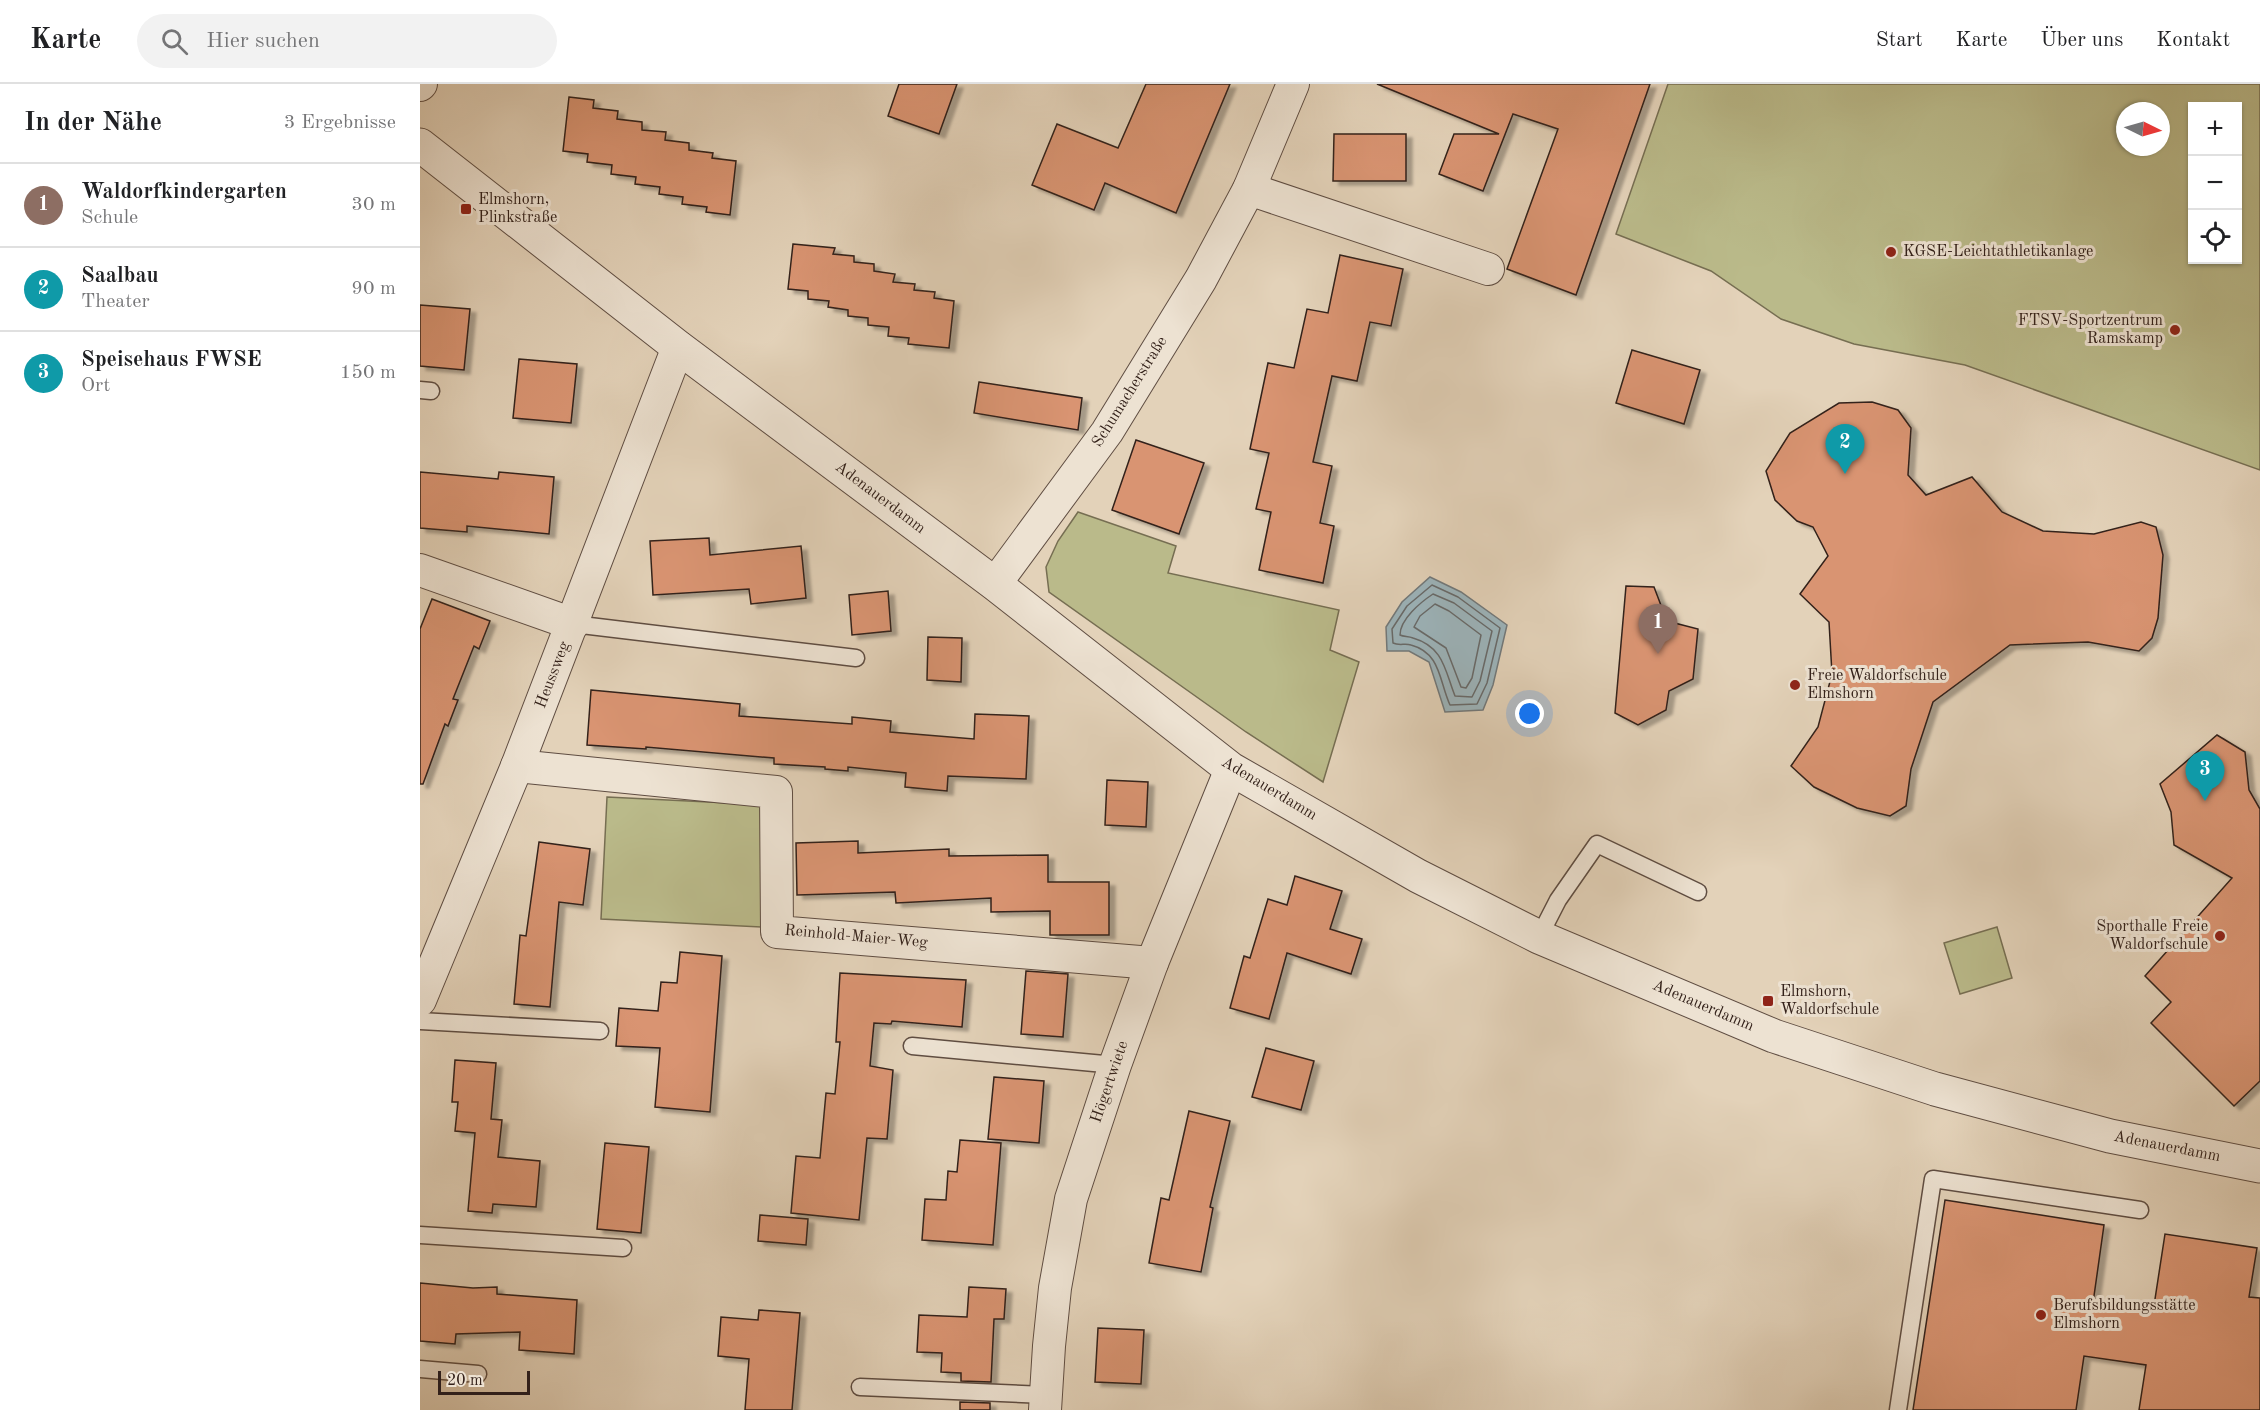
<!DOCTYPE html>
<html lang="de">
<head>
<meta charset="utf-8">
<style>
	body { margin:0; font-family:"Old Standard TT",serif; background:#f2f2f2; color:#202124 }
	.controls { position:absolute; right:18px; top:18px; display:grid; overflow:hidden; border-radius:0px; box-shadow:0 2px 4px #0004 }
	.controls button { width:54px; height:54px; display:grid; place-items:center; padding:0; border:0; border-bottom:2px solid #e0e0e0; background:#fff; color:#202124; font:30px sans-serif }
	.compass { position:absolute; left:1696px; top:18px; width:54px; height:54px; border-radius:50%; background:#fff; box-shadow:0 2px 4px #0004; rotate:95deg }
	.scale { position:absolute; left:18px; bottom:15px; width:92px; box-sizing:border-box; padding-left:6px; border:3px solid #33211a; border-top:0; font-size:16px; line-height:21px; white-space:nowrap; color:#33211a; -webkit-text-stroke:4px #ede2d2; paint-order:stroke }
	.you { position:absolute; left:1110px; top:630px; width:21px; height:21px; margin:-15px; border:4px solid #fff; border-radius:50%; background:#1a73e8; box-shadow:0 0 0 9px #1a73e833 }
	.badge { display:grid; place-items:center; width:39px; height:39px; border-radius:50%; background:#8f2418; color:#fff; font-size:20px; font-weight:700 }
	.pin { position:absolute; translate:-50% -50px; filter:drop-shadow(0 2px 3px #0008) }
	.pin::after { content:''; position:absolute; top:32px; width:21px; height:18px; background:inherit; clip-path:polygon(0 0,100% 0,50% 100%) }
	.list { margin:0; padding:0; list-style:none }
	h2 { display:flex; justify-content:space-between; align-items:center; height:78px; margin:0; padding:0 24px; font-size:26px }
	h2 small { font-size:20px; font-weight:400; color:#757577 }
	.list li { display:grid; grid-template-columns:39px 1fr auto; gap:18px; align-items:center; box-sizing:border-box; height:84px; padding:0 24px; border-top:2px solid #e0e0e0 }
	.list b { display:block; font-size:22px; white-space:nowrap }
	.list p { margin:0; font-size:20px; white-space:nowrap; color:#757577 }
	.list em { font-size:20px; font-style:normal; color:#757577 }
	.icon { flex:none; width:33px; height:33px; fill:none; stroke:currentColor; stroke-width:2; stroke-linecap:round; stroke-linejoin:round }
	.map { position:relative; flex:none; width:1840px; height:1326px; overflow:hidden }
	header { display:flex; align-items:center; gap:36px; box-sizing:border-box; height:84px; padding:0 30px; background:#fff; border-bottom:2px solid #e0e0e0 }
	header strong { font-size:28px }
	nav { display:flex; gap:33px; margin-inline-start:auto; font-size:21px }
	.search { width:420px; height:54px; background:#f2f2f2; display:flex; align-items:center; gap:15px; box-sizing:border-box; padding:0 21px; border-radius:33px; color:#757577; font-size:22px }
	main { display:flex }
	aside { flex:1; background:#fff }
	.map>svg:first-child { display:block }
	.green { fill:#baba8a; stroke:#766e52; stroke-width:1.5; fill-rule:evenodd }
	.water { fill:#9cb4bb; stroke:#72797b; stroke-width:1.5 }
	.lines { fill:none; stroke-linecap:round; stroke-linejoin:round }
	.shore { stroke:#686a6a; stroke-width:1.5 }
	.building { fill:#d99472; stroke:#33211a; stroke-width:1.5; filter:url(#shadow) }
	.service-casing { stroke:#5f4d42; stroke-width:19 }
	.minor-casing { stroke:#5f4d42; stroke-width:34 }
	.tertiary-casing { stroke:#5f4d42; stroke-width:35 }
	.service { stroke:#ede2d2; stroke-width:16 }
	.minor { stroke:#ede2d2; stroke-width:32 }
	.tertiary { stroke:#ede2d2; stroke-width:33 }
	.poi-dot { fill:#8f2418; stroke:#ede2d2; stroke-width:2 }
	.labels { text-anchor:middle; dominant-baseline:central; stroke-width:6; stroke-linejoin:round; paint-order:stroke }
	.poi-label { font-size:16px; fill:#33211a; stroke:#ede2d2; text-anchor:start }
	.street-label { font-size:16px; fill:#33211a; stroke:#ede2d2 }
</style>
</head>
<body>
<header>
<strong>Karte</strong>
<div class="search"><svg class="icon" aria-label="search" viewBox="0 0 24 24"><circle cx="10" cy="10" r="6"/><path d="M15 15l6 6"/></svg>Hier suchen</div>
<nav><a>Start</a><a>Karte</a><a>Über uns</a><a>Kontakt</a></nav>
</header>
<main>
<aside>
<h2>In der Nähe<small>3 Ergebnisse</small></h2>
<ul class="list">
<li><span class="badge" style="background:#8d6e63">1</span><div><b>Waldorfkindergarten</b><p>Schule</p></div><em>30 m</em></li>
<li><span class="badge" style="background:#0f9aa8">2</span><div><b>Saalbau</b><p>Theater</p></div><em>90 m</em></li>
<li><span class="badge" style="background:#0f9aa8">3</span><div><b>Speisehaus FWSE</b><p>Ort</p></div><em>150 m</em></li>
</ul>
</aside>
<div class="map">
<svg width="1840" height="1326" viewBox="0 0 1840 1326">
	<defs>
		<filter id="shadow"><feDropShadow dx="6" dy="4" stdDeviation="1.5" flood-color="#0004"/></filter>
	</defs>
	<rect width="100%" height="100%" fill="#e3d2b9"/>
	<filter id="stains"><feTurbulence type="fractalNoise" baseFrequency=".00333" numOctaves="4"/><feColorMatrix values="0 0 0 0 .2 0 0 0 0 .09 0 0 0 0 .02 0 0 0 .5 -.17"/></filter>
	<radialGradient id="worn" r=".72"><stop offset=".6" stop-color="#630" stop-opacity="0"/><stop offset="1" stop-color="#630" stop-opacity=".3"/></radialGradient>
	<g class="green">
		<path d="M 1248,0 L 1840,0 L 1840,386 L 1545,281 L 1434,260 L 1361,235 L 1291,187 L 1196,150 ZM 1772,22 L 1818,22 L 1818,176 L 1772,176 ZM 1705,27 L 1741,27 L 1741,63 L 1705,63 Z"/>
		<path d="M 658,428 L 756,462 L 748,489 L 919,526 L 910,566 L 939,578 L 903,698 L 826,648 L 629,508 L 626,483 L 638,457 Z"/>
		<path d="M 187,713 L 347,721 L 341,843 L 181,835 Z"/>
		<path d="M 1577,843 L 1592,894 L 1540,910 L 1524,859 Z"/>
	</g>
	<path class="water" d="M 1010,493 L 1041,508 L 1087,541 L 1073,601 L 1063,626 L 1025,628 L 1009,578 L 989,567 L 967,567 L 966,543 L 982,518 Z"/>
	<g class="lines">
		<g class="shore">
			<path d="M 1012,501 L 1038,513 L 1080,544 L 1067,599 L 1057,620 L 1030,621 C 1019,597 1021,569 991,561 C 985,559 979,562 973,559 L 972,545 L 987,522 Z"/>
			<path d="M 1013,510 L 1034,519 L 1072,547 L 1060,597 L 1052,613 L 1035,612 C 1025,587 1024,563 993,554 C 988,552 984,553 980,551 C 980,535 1001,518 1013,510 Z"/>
			<path d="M 1015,520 L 1029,527 L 1061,551 L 1052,594 L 1046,604 L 1041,603 L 1026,564 L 994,543 L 1000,532 Z"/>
		</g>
	</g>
	<g class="building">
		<path d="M 479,0 L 537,0 L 519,50 L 468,32 Z"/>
		<path d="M 726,0 L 810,0 L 756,129 L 685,99 L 674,126 L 612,101 L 637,40 L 698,64 Z"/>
		<path d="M 957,0 L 1230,0 L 1156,211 L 1087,185 L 1138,45 L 1093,30 L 1063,107 L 1019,90 L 1034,50 L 1079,50 Z"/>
		<path d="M 149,13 L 174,16 L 173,24 L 198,27 L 197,35 L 222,38 L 222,46 L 246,48 L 245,56 L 269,59 L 269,66 L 293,69 L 292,74 L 316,77 L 310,131 L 286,128 L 287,123 L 262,120 L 263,113 L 239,110 L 240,103 L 215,100 L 216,93 L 191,90 L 192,81 L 167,78 L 168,70 L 143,67 Z"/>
		<path d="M 914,50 L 986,50 L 986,97 L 913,97 Z"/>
		<path d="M 373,160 L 415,164 L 413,170 L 434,172 L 434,178 L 454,180 L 454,187 L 475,190 L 473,198 L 495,200 L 494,206 L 515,208 L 514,214 L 534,217 L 529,264 L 488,260 L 489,254 L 468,252 L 469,243 L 448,241 L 448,234 L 428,232 L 428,226 L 408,223 L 409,217 L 388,215 L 388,207 L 368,205 Z"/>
		<path d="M 920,171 L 983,185 L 971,242 L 950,238 L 937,297 L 912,292 L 893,378 L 912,382 L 900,439 L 914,442 L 903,499 L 839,486 L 851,428 L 836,425 L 849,369 L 830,365 L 848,279 L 874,284 L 887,225 L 908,229 Z"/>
		<path d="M 0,221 L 50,225 L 44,286 L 0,282 Z"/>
		<path d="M 1212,266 L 1280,286 L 1264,340 L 1196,319 Z"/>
		<path d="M 99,275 L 157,280 L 151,339 L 93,334 Z"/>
		<path d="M 559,298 L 662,314 L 658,346 L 554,329 Z"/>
		<path d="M 1452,318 L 1478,326 L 1491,344 L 1488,391 L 1506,411 L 1552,393 L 1582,428 L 1623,447 L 1674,450 L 1721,438 L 1736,443 L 1743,471 L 1738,534 L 1732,554 L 1719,567 L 1668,558 L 1590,561 L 1513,618 L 1491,685 L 1486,722 L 1470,732 L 1437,724 L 1394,703 L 1371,682 L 1398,643 L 1412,590 L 1409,538 L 1380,510 L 1408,472 L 1393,443 L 1377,437 L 1355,416 L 1346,387 L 1370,349 L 1419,319 Z"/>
		<path d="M 716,356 L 784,379 L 759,450 L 692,426 Z"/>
		<path d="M 0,388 L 78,395 L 79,388 L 134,393 L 129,450 L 47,442 L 47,448 L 0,444 Z"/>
		<path d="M 289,454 L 290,471 L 381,462 L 386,514 L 331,520 L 329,505 L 233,511 L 230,457 Z"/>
		<path d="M 1206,502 L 1234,503 L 1247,537 L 1278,545 L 1273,595 L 1249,607 L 1246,626 L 1218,641 L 1195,629 Z"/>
		<path d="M 468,507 L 471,547 L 432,551 L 429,511 Z"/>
		<path d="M 12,515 L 70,537 L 59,565 L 54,562 L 33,615 L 38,616 L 28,642 L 25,640 L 3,700 L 0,700 L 0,545 Z"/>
		<path d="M 508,553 L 542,554 L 541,598 L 507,596 Z"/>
		<path d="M 171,606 L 320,620 L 319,632 L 432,640 L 432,633 L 471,637 L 470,648 L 554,655 L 555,630 L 609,632 L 606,695 L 528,692 L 527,707 L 485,703 L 486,689 L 428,683 L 428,687 L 405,685 L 405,683 L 354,680 L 354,674 L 226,663 L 226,665 L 167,661 Z"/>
		<path d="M 1797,651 L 1825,668 L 1829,706 L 1840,725 L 1840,997 L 1814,1022 L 1731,939 L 1751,918 L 1725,892 L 1812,794 L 1754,761 L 1751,728 L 1740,700 Z"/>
		<path d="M 687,696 L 728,698 L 726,743 L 685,741 Z"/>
		<path d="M 438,757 L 438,769 L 529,765 L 529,772 L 628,771 L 628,798 L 689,798 L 689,851 L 630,851 L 630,827 L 571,828 L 571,814 L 476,819 L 475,808 L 377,811 L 376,759 Z"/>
		<path d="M 119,758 L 170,765 L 163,821 L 139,818 L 130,923 L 94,920 L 100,851 L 106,852 Z"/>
		<path d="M 875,792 L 922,807 L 910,845 L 942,855 L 931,890 L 867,869 L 849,935 L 810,924 L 824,872 L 830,874 L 848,815 L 867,821 Z"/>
		<path d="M 260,868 L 302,872 L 290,1028 L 235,1023 L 240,964 L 196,962 L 199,924 L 238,927 L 241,898 L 257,899 Z"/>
		<path d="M 606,887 L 648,890 L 643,953 L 601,950 Z"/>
		<path d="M 420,889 L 546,896 L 542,943 L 472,937 L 471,940 L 454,939 L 450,982 L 473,986 L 467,1055 L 447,1054 L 439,1136 L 371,1129 L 376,1072 L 400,1074 L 406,1009 L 415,1010 L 420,958 L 416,958 Z"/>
		<path d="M 846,964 L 894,977 L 881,1026 L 832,1013 Z"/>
		<path d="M 35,976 L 76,979 L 71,1035 L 82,1036 L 78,1073 L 120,1077 L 116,1123 L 73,1120 L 72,1129 L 48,1127 L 55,1049 L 35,1047 L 38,1018 L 32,1018 Z"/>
		<path d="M 574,993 L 624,997 L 619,1059 L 568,1055 Z"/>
		<path d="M 769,1027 L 810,1037 L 790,1123 L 793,1124 L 781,1188 L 729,1179 L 741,1114 L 749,1116 Z"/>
		<path d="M 540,1056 L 581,1059 L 573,1161 L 502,1156 L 505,1115 L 526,1116 L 528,1087 L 537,1088 Z"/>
		<path d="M 185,1059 L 229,1063 L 221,1149 L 177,1145 Z"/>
		<path d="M 1525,1116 L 1684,1141 L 1673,1219 L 1733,1228 L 1745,1150 L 1837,1164 L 1829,1213 L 1840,1214 L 1840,1326 L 1719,1326 L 1726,1281 L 1664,1272 L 1656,1326 L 1493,1326 Z"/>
		<path d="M 340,1131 L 388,1135 L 386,1161 L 338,1157 Z"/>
		<path d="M 0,1199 L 53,1204 L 77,1203 L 77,1210 L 157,1216 L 154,1270 L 99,1266 L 100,1248 L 36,1250 L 35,1260 L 0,1257 Z"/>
		<path d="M 549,1203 L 586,1205 L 584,1235 L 574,1235 L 571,1298 L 541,1297 L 541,1289 L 521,1288 L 522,1269 L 497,1268 L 499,1231 L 547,1233 Z"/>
		<path d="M 339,1226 L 380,1229 L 372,1326 L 325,1326 L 329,1275 L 298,1272 L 301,1233 L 338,1236 Z"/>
		<path d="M 678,1244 L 724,1246 L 721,1300 L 675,1298 Z"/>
		<path d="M 540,1318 L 570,1319 L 570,1326 L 540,1326 Z"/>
	</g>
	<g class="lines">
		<g class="service-casing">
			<g id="service">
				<path d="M 0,306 L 11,307"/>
				<path d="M 153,540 L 436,574"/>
				<path d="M 1119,853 L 1138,816 L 1177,760 L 1278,808"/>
				<path d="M 0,937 L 180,947"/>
				<path d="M 492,962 L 695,981"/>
				<path d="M 0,1151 L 203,1164"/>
				<path d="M 0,1285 L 58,1290"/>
				<path d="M 440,1303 L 625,1311"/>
				<path d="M 1478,1326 L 1513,1095 L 1720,1126"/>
			</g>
		</g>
		<g class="minor-casing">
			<g id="minor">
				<path d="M 0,1 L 1,0"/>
				<path d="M 829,105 L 1068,185"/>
				<path d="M 0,486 L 153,540"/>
				<path d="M 575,500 L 687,348 L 781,195 L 829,105 L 873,0"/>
				<path d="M 97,682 L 356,708 L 357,848 L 732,879"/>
				<path d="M 0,916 L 97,682 L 258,263"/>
				<path d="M 625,1326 L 629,1262 L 635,1204 L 651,1115 L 695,981 L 732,879 L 811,685"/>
			</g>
		</g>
		<g class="tertiary-casing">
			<path id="tertiary" d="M 0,61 L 258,263 L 575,500 L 811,685 L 998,792 L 1119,853 L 1354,952 L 1515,1005 L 1690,1052 L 1840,1082"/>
		</g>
		<use href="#service" class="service"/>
		<use href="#minor" class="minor"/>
		<use href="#tertiary" class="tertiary"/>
	</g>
	<g class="poi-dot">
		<rect x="40" y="119" width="12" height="12" rx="3"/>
		<circle cx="1471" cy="168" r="6"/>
		<circle cx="1755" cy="246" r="6"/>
		<circle cx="1375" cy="601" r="6"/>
		<circle cx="1800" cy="852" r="6"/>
		<rect x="1342" y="911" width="12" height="12" rx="3"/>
		<circle cx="1621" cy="1231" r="6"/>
	</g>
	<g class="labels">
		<g class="poi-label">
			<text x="58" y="116">Elmshorn,<tspan x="58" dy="18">Plinkstraße</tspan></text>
			<text x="1483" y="168">KGSE-Leichtathletikanlage</text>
			<text x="1743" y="237" text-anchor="end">FTSV-Sportzentrum<tspan x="1743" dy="18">Ramskamp</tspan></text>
			<text x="1387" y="592">Freie Waldorfschule<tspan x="1387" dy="18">Elmshorn</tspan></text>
			<text x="1788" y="843" text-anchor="end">Sporthalle Freie<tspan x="1788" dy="18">Waldorfschule</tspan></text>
			<text x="1360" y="908">Elmshorn,<tspan x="1360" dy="18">Waldorfschule</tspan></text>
			<text x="1633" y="1222">Berufsbildungsstätte<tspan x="1633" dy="18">Elmshorn</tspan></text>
		</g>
		<g class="street-label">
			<text transform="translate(710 308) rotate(-58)">Schumacherstraße</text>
			<text transform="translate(460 414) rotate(37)">Adenauerdamm</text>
			<text transform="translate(133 591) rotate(-69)">Heussweg</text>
			<text transform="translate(849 705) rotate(31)">Adenauerdamm</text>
			<text transform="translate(436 853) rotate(5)">Reinhold-Maier-Weg</text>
			<text transform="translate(1283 922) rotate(23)">Adenauerdamm</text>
			<text transform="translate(690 998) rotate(-71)">Högertwiete</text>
			<text transform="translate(1747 1063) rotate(11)">Adenauerdamm</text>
		</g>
	</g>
	<rect width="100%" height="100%" filter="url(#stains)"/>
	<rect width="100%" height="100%" fill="url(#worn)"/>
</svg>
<div class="controls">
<button>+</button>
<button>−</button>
<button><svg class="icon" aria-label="locate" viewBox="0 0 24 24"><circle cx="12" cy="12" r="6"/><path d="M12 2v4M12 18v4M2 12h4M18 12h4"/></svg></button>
</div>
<svg class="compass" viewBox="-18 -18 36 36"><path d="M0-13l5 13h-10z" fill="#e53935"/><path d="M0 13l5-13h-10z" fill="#757577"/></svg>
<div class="scale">20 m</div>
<div class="you"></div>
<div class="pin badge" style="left:1238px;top:570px;background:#8d6e63">1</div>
<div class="pin badge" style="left:1425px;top:390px;background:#0f9aa8">2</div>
<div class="pin badge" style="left:1785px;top:717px;background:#0f9aa8">3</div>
</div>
</main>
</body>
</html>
